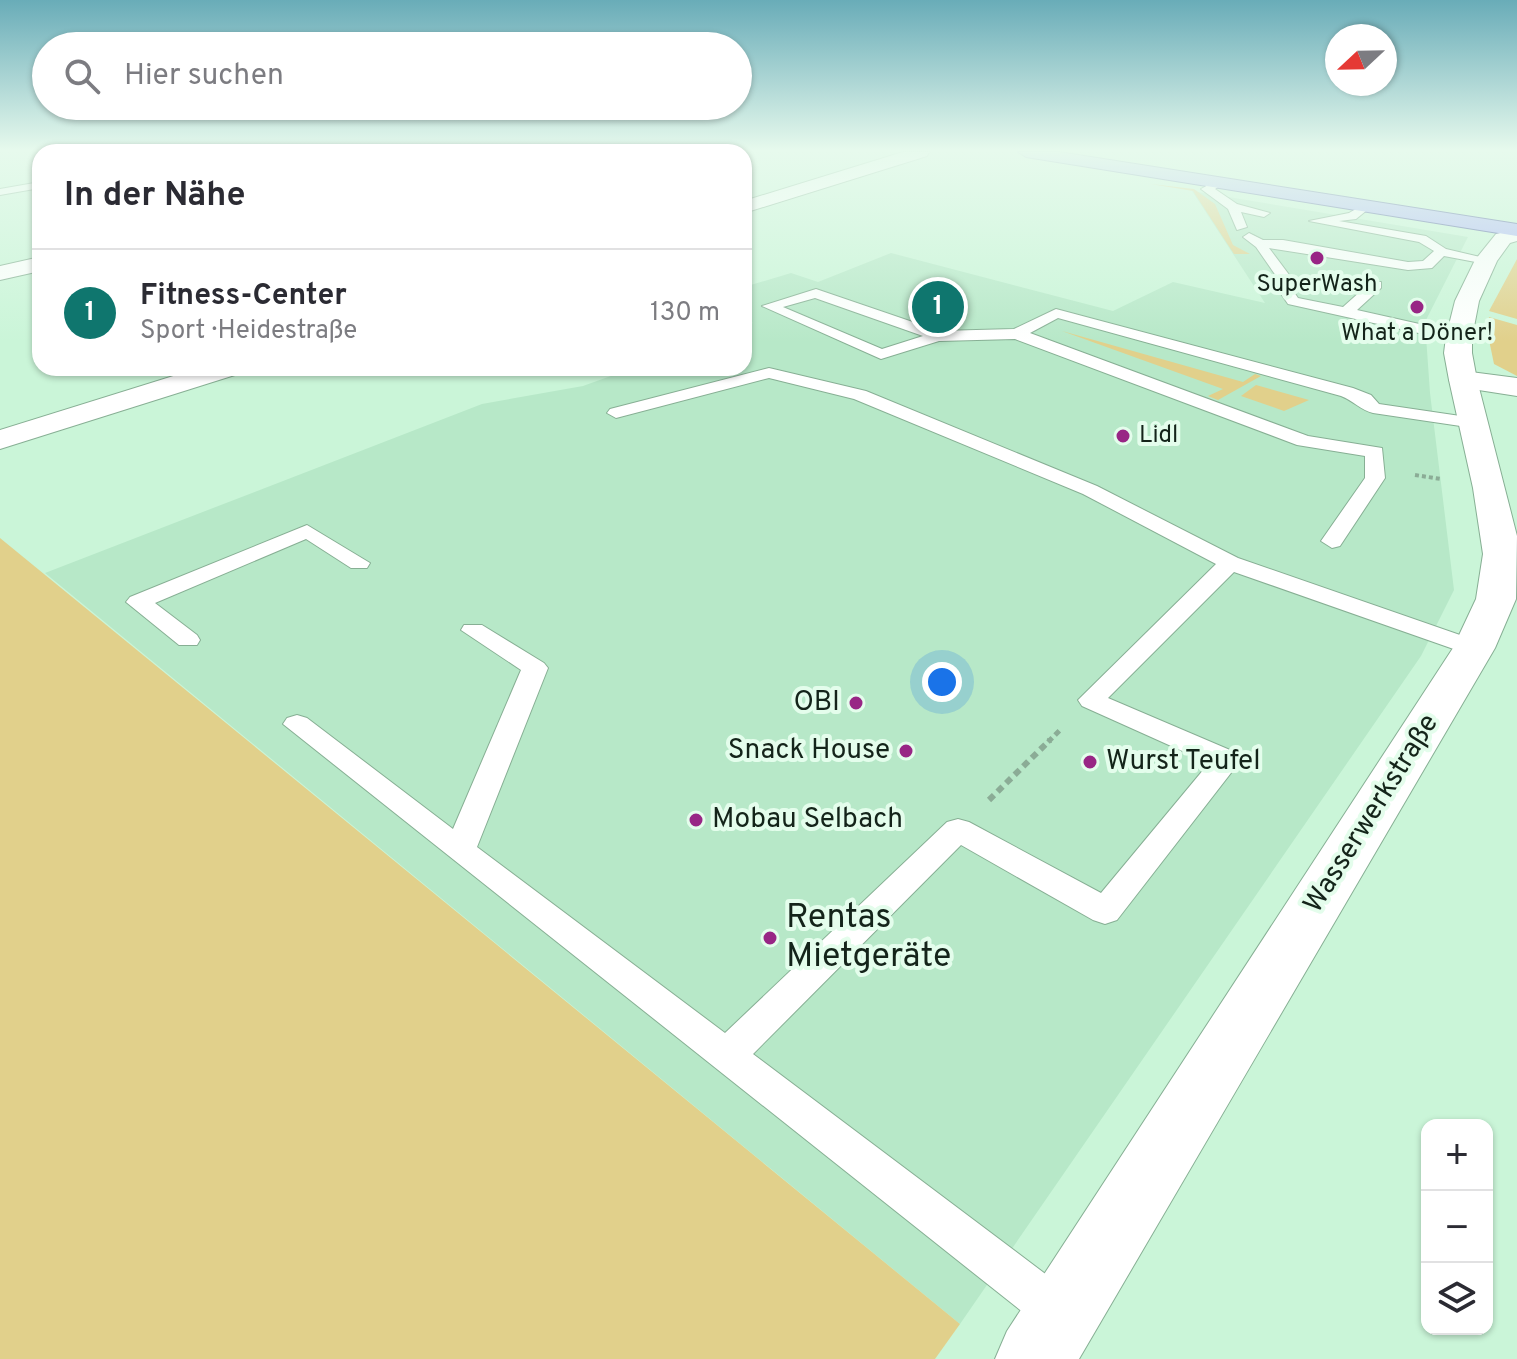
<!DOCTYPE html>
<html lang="de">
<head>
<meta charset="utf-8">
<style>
	body { margin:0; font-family:Overpass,sans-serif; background:#f7f7f7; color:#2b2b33 }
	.controls { position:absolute; right:24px; bottom:24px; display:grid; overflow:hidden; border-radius:16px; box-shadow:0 2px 6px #0004 }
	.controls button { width:72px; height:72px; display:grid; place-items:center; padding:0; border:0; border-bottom:2px solid #e1e1e2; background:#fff; color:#2b2b33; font:40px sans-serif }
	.compass { position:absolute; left:1325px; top:24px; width:72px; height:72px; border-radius:50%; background:#fff; box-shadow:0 2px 6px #0004; rotate:248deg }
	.you { position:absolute; left:942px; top:682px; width:28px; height:28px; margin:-20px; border:6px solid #fff; border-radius:50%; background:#1a73e8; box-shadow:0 0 0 12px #1a73e833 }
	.badge { display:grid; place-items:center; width:52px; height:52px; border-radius:50%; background:#0f766e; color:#fff; font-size:26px; font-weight:700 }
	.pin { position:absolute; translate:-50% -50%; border:4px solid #fff; box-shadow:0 2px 8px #0006 }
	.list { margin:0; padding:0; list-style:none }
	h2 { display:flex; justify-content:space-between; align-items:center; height:104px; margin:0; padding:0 32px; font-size:34px }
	h2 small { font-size:26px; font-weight:400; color:#7c7c81 }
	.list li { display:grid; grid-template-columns:52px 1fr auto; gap:24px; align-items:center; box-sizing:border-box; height:128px; padding:0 32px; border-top:2px solid #e1e1e2 }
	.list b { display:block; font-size:30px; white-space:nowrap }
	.list p { margin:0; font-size:26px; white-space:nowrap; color:#7c7c81 }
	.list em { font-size:26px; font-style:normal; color:#7c7c81 }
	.icon { flex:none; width:44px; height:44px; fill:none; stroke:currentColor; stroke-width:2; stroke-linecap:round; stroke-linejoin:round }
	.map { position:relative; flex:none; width:1517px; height:1359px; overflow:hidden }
	.search { position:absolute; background:#fff; box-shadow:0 2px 6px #0004; left:32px; top:32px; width:720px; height:88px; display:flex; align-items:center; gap:20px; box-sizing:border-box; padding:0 28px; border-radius:44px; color:#7c7c81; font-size:30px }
	.panel { position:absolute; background:#fff; box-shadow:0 2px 6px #0004; left:32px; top:144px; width:720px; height:232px; border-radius:24px }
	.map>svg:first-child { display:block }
	.built { fill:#b7e8c8 }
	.green { fill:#e1d08b }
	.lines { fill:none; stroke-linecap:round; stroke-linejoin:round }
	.service-casing { stroke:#87af94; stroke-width:2 }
	.minor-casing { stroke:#87af94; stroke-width:2 }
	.secondary-casing { stroke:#87af94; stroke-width:2 }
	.primary-casing { stroke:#5a68a6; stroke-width:2 }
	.path-far2 { stroke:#8bac96; stroke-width:4; stroke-dasharray:4 3; stroke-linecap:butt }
	.path-far1 { stroke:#8bac96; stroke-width:5; stroke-dasharray:6 4; stroke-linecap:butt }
	.path { stroke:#8bac96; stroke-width:6; stroke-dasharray:7 5; stroke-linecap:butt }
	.service { fill:#fff; fill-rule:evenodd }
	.minor { fill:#fff; fill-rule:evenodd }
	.secondary { fill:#fff; fill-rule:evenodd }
	.primary { fill:#b2bbf7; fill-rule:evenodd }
	.poi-dot { fill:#982685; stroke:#e4fdec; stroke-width:3 }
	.labels { text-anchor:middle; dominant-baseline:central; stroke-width:8; stroke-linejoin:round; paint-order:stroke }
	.far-poi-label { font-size:24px; fill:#14241a; stroke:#e4fdec }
	.poi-label { font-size:28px; fill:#14241a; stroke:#e4fdec; text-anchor:end }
	.street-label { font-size:28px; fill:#14241a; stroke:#e4fdec }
	.near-poi-label { font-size:34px; fill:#14241a; stroke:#e4fdec; text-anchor:start }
</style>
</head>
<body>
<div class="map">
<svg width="1517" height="1359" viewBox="0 0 1517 1359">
	<rect width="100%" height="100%" fill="#caf5d8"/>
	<path class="built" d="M 1192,191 L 1468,237 L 1425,322 L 1430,393 L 1454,590 L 1421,656 L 960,1324 L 45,573 L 482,404 L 583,386 L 633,368 L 744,368 L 744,326 L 753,323 L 744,318 L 744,287 L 791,273 L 818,282 L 891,253 L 1113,311 L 1173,282 L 1265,303 Z"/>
	<g class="green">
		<path d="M 1151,184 L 1194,189 L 1215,204 L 1233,245 L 1250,254 L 1234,254 L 1193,191 Z"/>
		<path d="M 1517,259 L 1517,319 L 1489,311 Z"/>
		<path d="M 1489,317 L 1517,325 L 1517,376 L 1494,364 L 1488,335 Z"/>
		<path d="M 1062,331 L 1243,382 L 1255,374 L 1261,376 L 1218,400 L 1208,396 L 1223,389 Z"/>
		<path d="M 1256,385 L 1309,400 L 1284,411 L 1241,396 Z"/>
		<path d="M 0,538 L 960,1324 L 935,1359 L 0,1359 Z"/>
	</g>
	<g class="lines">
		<g class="service-casing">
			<g id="service">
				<path d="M 1215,181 L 1224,183 L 1215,189 L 1237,204 L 1270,213 L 1264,217 L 1241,212 L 1247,227 L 1237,230 L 1228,209 L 1201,189 Z"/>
				<path d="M 40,182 L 40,188 L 0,195 L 0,189 Z"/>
				<path d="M 1366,203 L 1372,206 L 1356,219 L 1339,221 L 1426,236 L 1446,249 L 1493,260 L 1486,264 L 1444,256 L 1432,268 L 1408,270 L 1269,248 L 1296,284 L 1292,289 L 1298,298 L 1343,307 L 1371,282 L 1381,282 L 1381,288 L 1357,310 L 1464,334 L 1464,340 L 1459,342 L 1288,304 L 1277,288 L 1281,283 L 1256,247 L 1243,237 L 1249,233 L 1263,240 L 1283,240 L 1408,262 L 1423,261 L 1434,251 L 1419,242 L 1309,221 L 1349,213 Z"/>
				<path d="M 816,289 L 939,331 L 1014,329 L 1056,309 L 1353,388 L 1371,395 L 1379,404 L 1474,418 L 1483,423 L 1474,428 L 1373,413 C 1362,411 1352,400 1341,396 L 1058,318 L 1030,333 L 1308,436 L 1382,448 L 1385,478 L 1340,546 L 1332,548 L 1321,541 L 1365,478 L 1365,456 L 1297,445 L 1015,339 L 939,341 L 881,359 L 762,306 ZM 815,298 L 923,336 L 882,349 L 783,307 Z"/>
				<path d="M 769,368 L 866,391 L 1097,486 L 1238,558 L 1483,643 L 1487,648 L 1483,653 L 1465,653 L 1234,572 L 1108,698 L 1237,753 L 1241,760 L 1117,920 L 1105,924 L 1093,920 L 961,845 L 753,1054 L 1076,1297 L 1083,1313 L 1076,1329 L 1060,1336 L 1044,1329 L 283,724 L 287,718 L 297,715 L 307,718 L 453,829 L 521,670 L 461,630 L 464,625 L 482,625 L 544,663 L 548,668 L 477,847 L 725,1033 L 947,822 L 958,819 L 969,822 L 1101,893 L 1209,763 L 1082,706 L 1078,700 L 1216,564 L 1083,494 L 854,399 L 769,378 L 616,418 L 607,413 L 610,409 Z"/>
				<path d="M 307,525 L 370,563 L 367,568 L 351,568 L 306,539 L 155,603 L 197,635 L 200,640 L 197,645 L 179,645 L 126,602 L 130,597 Z"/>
			</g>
		</g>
		<g class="minor-casing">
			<g id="minor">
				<path d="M 903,152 L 929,152 L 927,156 L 744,213 L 744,201 Z"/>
				<path d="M 40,257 L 40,271 L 0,280 L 0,266 Z"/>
				<path d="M 199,368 L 242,368 L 238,374 L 0,449 L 0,430 Z"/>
				<path d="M 1463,371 L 1517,378 L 1517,396 L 1453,386 L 1449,380 L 1453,374 Z"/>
			</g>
		</g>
		<g class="secondary-casing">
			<path id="secondary" d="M 1517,229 L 1517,241 L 1510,243 L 1497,261 L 1479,301 L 1472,337 L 1472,353 L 1477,380 L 1517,536 L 1516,599 L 1495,648 L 1079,1359 L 995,1359 L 1007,1331 L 1453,648 L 1476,599 L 1483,554 L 1473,488 L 1449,380 L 1444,353 L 1446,337 L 1455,301 L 1475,260 L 1496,234 Z"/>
		</g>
		<g class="primary-casing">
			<path id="primary" d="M 1018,152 L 1059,152 L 1517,224 L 1517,236 L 1026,157 Z"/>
		</g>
		<path class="path-far2" d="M 1415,475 L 1441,479"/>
		<path class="path-far1" d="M 1048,742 L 1061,729"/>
		<path class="path" d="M 989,800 L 1050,740"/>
		<use href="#service" class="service"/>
		<use href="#minor" class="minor"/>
		<use href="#secondary" class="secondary"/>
		<use href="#primary" class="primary"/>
	</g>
	<linearGradient id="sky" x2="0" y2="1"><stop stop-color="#69acb8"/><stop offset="0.44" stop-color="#e7faed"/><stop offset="1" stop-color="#e7faed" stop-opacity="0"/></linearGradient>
	<rect width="1517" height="342" fill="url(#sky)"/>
	<g class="poi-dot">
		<circle cx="1317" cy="258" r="8"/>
		<circle cx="1417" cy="307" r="8"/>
		<circle cx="1123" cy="436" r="8"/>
		<circle cx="856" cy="703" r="8"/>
		<circle cx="906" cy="751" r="8"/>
		<circle cx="1090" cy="762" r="8"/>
		<circle cx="696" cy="820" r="8"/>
		<circle cx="770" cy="938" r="8"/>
	</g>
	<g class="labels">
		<g class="far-poi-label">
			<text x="1317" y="285">SuperWash</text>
			<text x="1417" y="334">What a Döner!</text>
			<text x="1139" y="436" text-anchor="start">Lidl</text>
		</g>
		<g class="poi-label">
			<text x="840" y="703">OBI</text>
			<text x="890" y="751">Snack House</text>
			<text x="1106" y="762" text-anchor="start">Wurst Teufel</text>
			<text x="712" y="820" text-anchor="start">Mobau Selbach</text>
		</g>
		<g class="street-label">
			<text transform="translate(1372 814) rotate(-58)">Wasserwerkstraße</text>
		</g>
		<g class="near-poi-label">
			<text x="786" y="918">Rentas<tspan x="786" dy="39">Mietgeräte</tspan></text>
		</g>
	</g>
</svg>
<div class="controls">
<button>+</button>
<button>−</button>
<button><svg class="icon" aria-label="layers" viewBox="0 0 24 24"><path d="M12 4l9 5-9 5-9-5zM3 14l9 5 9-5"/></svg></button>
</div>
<svg class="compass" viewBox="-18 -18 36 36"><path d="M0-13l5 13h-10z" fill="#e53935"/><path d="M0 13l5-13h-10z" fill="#7c7c81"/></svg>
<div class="you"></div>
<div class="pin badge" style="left:938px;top:307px">1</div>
<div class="search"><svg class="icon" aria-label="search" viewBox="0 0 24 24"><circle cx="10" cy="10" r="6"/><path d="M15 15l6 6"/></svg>Hier suchen</div>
<section class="panel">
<h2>In der Nähe<small></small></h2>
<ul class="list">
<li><span class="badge">1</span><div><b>Fitness-Center</b><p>Sport · Heidestraße</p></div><em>130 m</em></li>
</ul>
</section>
</div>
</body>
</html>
